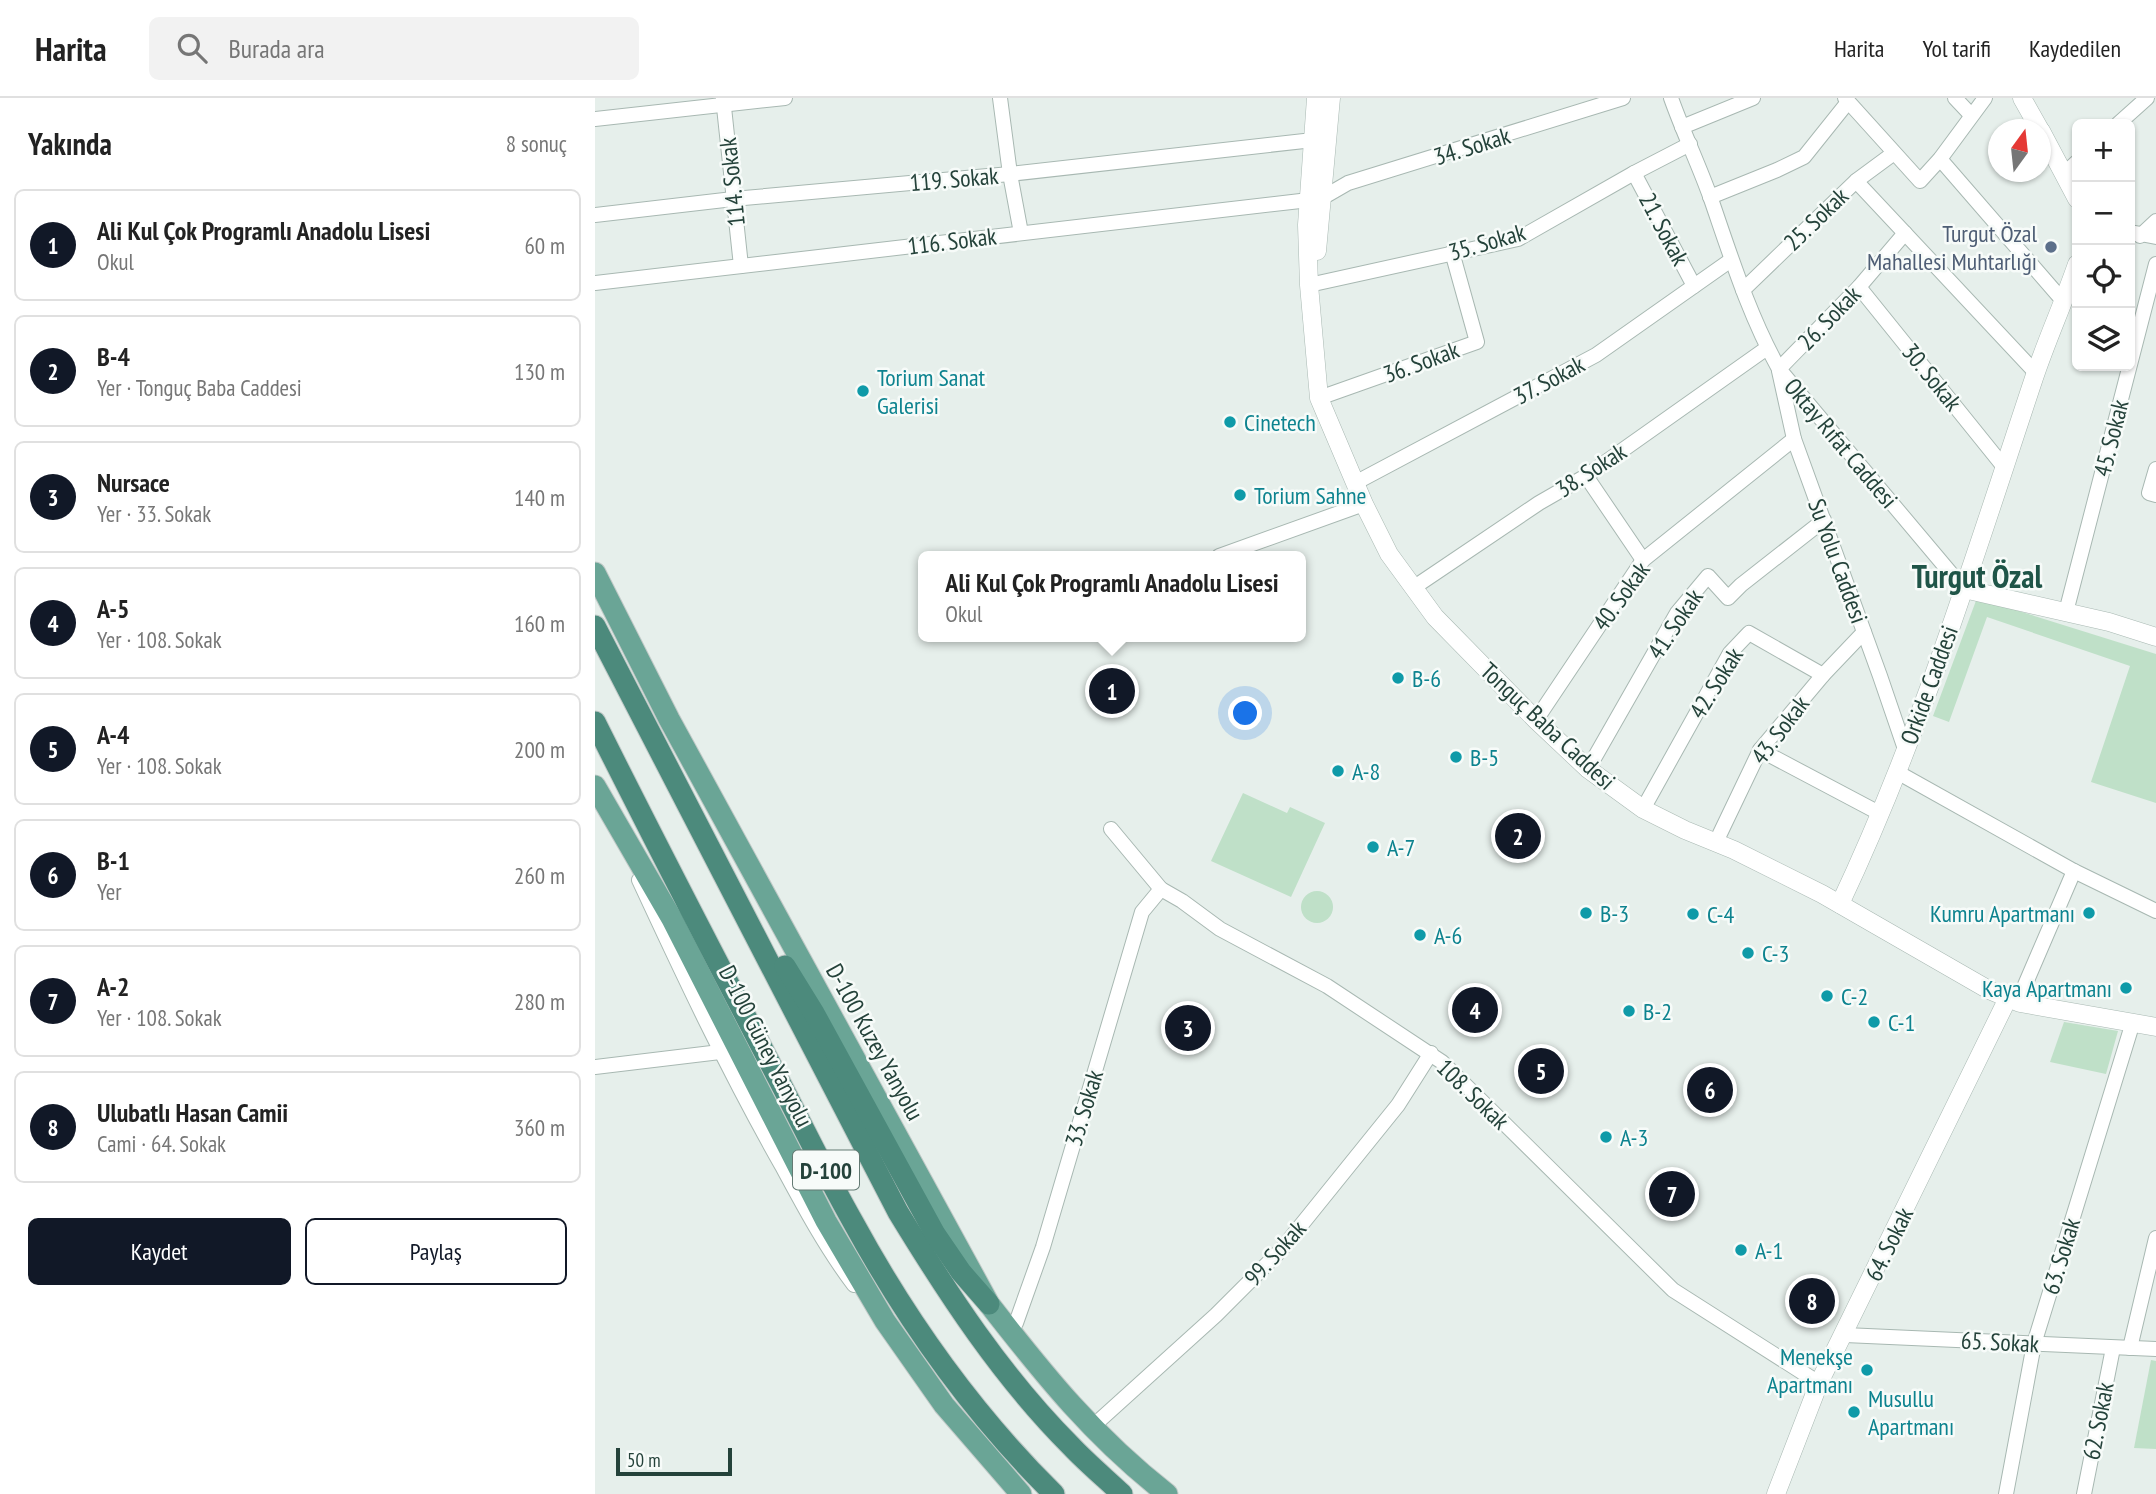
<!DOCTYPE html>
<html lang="tr">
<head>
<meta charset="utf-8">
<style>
	body { margin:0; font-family:"PT Sans Narrow",sans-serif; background:#f2f2f2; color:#222 }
	.controls { position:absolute; right:21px; top:21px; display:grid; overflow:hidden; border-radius:10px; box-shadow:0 2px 5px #0004 }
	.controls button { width:63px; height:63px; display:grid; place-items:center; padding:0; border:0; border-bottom:2px solid #e0e0e0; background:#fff; color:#222; font:35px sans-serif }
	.compass { position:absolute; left:1393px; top:21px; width:63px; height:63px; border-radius:50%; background:#fff; box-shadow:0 2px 5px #0004; rotate:15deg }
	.scale { position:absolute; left:21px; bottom:18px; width:116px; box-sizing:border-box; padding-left:7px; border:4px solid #24423a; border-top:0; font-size:19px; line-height:24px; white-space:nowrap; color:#24423a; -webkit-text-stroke:5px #f7fbf9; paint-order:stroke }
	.you { position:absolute; left:651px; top:616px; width:24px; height:24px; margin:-18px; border:5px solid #fff; border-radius:50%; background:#1a73e8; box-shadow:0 0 0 10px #1a73e833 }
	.badge { display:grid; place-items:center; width:46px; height:46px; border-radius:50%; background:#111827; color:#fff; font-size:23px; font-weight:700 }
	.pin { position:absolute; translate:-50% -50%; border:4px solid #fff; box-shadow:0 2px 7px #0006 }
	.popup { position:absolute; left:323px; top:453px; width:388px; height:91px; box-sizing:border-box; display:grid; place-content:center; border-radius:10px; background:#fff; filter:drop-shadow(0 2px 5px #0005); font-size:23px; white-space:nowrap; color:#767676 }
	.popup b { font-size:26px; color:#222 }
	.popup::after { content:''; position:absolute; left:50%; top:100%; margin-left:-14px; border:14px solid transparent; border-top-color:#fff }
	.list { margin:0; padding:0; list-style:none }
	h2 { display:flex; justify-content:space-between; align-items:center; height:91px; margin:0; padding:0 28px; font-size:30px }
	h2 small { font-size:23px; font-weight:400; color:#767676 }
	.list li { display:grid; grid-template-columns:46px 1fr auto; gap:21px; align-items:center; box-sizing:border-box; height:112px; margin:0 14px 14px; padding:0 14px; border:2px solid #e0e0e0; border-radius:10px }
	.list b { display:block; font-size:26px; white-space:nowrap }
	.list p { margin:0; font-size:23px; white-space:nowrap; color:#767676 }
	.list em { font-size:23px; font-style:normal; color:#767676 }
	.actions { display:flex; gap:14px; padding:21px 28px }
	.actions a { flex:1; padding:16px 0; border:2px solid #111827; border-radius:10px; text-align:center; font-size:24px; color:#111827 }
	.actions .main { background:#111827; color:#fff }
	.icon { flex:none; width:38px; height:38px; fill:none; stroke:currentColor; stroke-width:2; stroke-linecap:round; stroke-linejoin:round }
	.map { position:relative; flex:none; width:1561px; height:1396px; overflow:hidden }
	header { display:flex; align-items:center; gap:42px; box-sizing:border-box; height:98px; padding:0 35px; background:#fff; border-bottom:2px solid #e0e0e0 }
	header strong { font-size:33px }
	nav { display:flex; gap:38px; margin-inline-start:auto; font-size:24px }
	.search { width:490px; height:63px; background:#f2f2f2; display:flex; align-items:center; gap:18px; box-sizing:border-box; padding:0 24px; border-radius:10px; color:#767676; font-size:26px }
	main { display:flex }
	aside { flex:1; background:#fff }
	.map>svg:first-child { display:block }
	.green { fill:#bfe0c8 }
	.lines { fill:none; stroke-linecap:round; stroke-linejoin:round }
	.minor-casing { stroke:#a8b8b2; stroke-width:16 }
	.tertiary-casing { stroke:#a8b8b2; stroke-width:19 }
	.primary-casing { stroke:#c2cac8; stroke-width:23 }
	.trunk-casing { stroke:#c2cac8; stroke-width:23 }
	.minor { stroke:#fff; stroke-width:14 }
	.tertiary { stroke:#fff; stroke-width:18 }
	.primary { stroke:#6aa596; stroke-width:21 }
	.trunk { stroke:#4c8a7c; stroke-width:21 }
	.service-dot { fill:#5c6f8a; stroke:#f7fbf9; stroke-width:2.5 }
	.culture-dot { fill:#0f9aa8; stroke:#f7fbf9; stroke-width:2.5 }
	.labels { text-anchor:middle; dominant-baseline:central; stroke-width:5; stroke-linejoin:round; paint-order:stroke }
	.shield { fill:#f7fbf9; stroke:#637a73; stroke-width:2 }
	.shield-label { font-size:23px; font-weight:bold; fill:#24423a }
	.street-label { font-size:24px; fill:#24423a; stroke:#f7fbf9 }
	.service-label { font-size:24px; fill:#4e5e75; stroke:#f7fbf9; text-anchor:end }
	.culture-label { font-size:24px; fill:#0d838f; stroke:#f7fbf9; text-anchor:start }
	.district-label { font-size:32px; font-weight:bold; fill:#1f5548; stroke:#f7fbf9 }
</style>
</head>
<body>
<header>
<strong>Harita</strong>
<div class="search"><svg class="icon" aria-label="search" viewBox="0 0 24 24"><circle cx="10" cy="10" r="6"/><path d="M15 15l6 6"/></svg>Burada ara</div>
<nav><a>Harita</a><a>Yol tarifi</a><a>Kaydedilen</a></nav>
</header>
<main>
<aside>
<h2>Yakında<small>8 sonuç</small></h2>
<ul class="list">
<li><span class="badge">1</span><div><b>Ali Kul Çok Programlı Anadolu Lisesi</b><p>Okul</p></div><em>60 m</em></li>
<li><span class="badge">2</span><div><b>B-4</b><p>Yer · Tonguç Baba Caddesi</p></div><em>130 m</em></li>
<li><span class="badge">3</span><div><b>Nursace</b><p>Yer · 33. Sokak</p></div><em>140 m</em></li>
<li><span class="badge">4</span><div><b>A-5</b><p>Yer · 108. Sokak</p></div><em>160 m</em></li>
<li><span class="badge">5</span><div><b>A-4</b><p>Yer · 108. Sokak</p></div><em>200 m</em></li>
<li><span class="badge">6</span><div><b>B-1</b><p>Yer</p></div><em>260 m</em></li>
<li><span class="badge">7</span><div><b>A-2</b><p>Yer · 108. Sokak</p></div><em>280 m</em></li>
<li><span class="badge">8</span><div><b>Ulubatlı Hasan Camii</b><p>Cami · 64. Sokak</p></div><em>360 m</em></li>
</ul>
<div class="actions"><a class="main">Kaydet</a><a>Paylaş</a></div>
</aside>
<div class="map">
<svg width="1561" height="1396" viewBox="0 0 1561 1396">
	<rect width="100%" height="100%" fill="#e6efeb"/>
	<g class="green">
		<path d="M 1382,500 L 1561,556 L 1561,705 L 1496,684 L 1535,568 L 1392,519 L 1354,624 L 1338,618 Z"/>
		<path d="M 648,695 L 692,715 L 695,709 L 730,725 L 696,799 L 616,763 Z"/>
		<circle cx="722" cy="809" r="16"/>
		<path d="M 1469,924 L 1523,933 L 1511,976 L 1455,964 Z"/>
		<path d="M 1556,1262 L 1561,1263 L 1561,1351 L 1539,1350 Z"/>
	</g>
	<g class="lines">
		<g class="minor-casing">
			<g id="minor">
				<path d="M 128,0 L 146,168"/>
				<path d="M 405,0 L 415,76 L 426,135"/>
				<path d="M 1076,0 C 1088,34 1104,67 1116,101 C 1136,159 1154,217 1184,271 L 1369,491"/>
				<path d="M 1250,0 L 1325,83 L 1345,61 L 1390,0"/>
				<path d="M 1360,0 L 1376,17"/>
				<path d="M 0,21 L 190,0"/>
				<path d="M 1523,26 L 1552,0"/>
				<path d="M 1087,29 L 1158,0"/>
				<path d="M 1345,61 L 1469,204"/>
				<path d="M 1039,75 L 1099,188"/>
				<path d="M 1469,76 L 1482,64"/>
				<path d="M 1261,83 L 1441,275"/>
				<path d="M 1115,99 L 1182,72 L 1209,59 L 1253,4"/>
				<path d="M 727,100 L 753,85 L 1028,0"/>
				<path d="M 0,117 L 138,101 L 415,76 L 718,42"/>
				<path d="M 1535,134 L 1561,139"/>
				<path d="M 1545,138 L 1561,123"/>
				<path d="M 0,185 L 714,102"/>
				<path d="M 714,187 L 923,141 L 1039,75 L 1095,46"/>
				<path d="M 1264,189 L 1409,369"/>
				<path d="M 1148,192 L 1261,83 L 1299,55"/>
				<path d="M 1184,271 L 1264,189 L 1310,135"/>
				<path d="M 1184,273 L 1199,341 L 1285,578 L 1311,654"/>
				<path d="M 724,300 L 882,244 L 857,154"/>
				<path d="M 1561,371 L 1554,395 L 1561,397"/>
				<path d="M 991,378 L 1048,462"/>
				<path d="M 760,385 L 1001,257 L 1136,162"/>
				<path d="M 624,458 L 769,406"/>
				<path d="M 818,490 L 944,405 L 991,378 L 1172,250"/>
				<path d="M 1471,514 L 1561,166"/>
				<path d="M 941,622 L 1048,462 L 1199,341"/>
				<path d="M 1165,652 L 1286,716"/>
				<path d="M 993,671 L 1082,515 L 1113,478 L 1133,500 L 1146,487 L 1229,422"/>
				<path d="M 1302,674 L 1479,773 L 1561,813"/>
				<path d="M 1048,711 L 1135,555 L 1154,535 L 1228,577"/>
				<path d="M 516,731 L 566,791 L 587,803 L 625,831 L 732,888 L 847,964 L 1078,1192 L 1224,1285"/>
				<path d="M 1121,744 L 1165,652 L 1228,577 L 1269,534"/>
				<path d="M 44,782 C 89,879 134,975 187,1068 C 209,1109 231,1150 259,1187"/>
				<path d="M 1425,905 L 1430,887 L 1479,773"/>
				<path d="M 0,969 L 125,954"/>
				<path d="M 415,1233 L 421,1225 L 448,1149 L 547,814 L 566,791"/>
				<path d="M 1250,1237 L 1561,1251"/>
				<path d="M 1535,1250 L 1561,1140"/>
				<path d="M 496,1330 L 621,1217 L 686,1152 L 803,1007 L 836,955"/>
				<path d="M 1411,1396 L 1439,1246 L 1538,924"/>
				<path d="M 1489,1396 L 1518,1250"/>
			</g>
		</g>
		<g class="tertiary-casing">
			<g id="tertiary">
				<path d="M 721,0 L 712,127 L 714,187 L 724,300 L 769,406 L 794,456 L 840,519 L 941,622 L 993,671 L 1048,711 L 1090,732 L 1139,752 L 1227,796 L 1394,892 L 1425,905 L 1561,929"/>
				<path d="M 1427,0 L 1445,32"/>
				<path d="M 1446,33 L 1482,101"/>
				<path d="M 722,153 L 736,0"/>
				<path d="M 1369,491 L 1514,524 L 1561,539"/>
				<path d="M 1245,806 C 1325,637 1380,457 1439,280 C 1452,241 1469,204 1482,166"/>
				<path d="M 1181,1396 L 1224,1285 L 1413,900"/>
			</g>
		</g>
		<g class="primary-casing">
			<g id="primary">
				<path d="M 0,475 L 74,621 L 394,1206 C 450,1278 499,1339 572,1396"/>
				<path d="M 0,688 L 77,821 L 231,1123 L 290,1223 L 349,1307 L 426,1396"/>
			</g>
		</g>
		<g class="trunk-casing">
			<g id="trunk">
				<path d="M 0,528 L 303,1114 C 353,1196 407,1279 476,1348 C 492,1365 510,1380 527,1396"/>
				<path d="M 0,624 C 58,740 117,854 177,969 C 204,1020 229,1073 258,1124 C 312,1223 379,1317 459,1396"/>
				<path d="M 190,868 L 219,915 L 340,1136 L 366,1174 L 394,1206"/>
			</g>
		</g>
		<use href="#minor" class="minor"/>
		<use href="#tertiary" class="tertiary"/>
		<use href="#primary" class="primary"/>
		<use href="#trunk" class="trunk"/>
	</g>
	<circle class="service-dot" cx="1456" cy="149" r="7"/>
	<g class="culture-dot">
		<circle cx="268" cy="293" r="7"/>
		<circle cx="635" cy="324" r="7"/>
		<circle cx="645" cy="397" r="7"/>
		<circle cx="803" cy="580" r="7"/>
		<circle cx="861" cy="659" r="7"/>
		<circle cx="743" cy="673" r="7"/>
		<circle cx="778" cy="749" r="7"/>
		<circle cx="991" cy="815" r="7"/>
		<circle cx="1494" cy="815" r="7"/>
		<circle cx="1098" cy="816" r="7"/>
		<circle cx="825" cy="837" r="7"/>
		<circle cx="1153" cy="855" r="7"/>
		<circle cx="1531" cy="890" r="7"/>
		<circle cx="1232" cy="898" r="7"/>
		<circle cx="1034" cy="913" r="7"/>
		<circle cx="1279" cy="924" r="7"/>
		<circle cx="1011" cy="1039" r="7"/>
		<circle cx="1146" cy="1152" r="7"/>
		<circle cx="1272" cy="1272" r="7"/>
		<circle cx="1259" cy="1314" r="7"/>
	</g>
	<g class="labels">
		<rect class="shield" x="198" y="1052.5" width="66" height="39" rx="5"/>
		<g class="shield-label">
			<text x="231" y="1072">D-100</text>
		</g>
		<g class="street-label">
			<text transform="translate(877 48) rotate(-17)">34. Sokak</text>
			<text transform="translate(359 81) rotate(-5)">119. Sokak</text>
			<text transform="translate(137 84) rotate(-96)">114. Sokak</text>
			<text transform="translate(1221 121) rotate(-44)">25. Sokak</text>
			<text transform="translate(1069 131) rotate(62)">21. Sokak</text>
			<text transform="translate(357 143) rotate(-7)">116. Sokak</text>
			<text transform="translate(892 144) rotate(-16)">35. Sokak</text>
			<text transform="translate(1234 220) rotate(-46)">26. Sokak</text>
			<text transform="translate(826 264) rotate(-20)">36. Sokak</text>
			<text transform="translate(1337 279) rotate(51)">30. Sokak</text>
			<text transform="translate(954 282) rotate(-28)">37. Sokak</text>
			<text transform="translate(1516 340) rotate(-76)">45. Sokak</text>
			<text transform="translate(1246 345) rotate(50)">Oktay Rıfat Caddesi</text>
			<text transform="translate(996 372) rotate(-33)">38. Sokak</text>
			<text transform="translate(1243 463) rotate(70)">Su Yolu Caddesi</text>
			<text transform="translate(1026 498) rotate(-54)">40. Sokak</text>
			<text transform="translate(1080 526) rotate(-56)">41. Sokak</text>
			<text transform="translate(1121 585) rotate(-58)">42. Sokak</text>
			<text transform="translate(1334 587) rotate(-70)">Orkide Caddesi</text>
			<text transform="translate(953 628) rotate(43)">Tonguç Baba Caddesi</text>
			<text transform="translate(1185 632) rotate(-53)">43. Sokak</text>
			<text transform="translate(280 944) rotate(61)">D-100 Kuzey Yanyolu</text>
			<text transform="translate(171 948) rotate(63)">D-100 Güney Yanyolu</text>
			<text transform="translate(878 996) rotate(44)">108. Sokak</text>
			<text transform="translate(489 1010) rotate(-73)">33. Sokak</text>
			<text transform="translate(1294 1146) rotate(-64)">64. Sokak</text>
			<text transform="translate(680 1155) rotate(-48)">99. Sokak</text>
			<text transform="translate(1466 1158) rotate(-73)">63. Sokak</text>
			<text transform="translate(1405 1244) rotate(3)">65. Sokak</text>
			<text transform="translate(1503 1323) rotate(-79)">62. Sokak</text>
		</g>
		<g class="service-label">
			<text x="1442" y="135">Turgut Özal<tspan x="1442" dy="28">Mahallesi Muhtarlığı</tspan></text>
		</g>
		<g class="culture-label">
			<text x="282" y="279">Torium Sanat<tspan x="282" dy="28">Galerisi</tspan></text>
			<text x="649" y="324">Cinetech</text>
			<text x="659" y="397">Torium Sahne</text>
			<text x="817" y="580">B-6</text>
			<text x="875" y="659">B-5</text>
			<text x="757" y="673">A-8</text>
			<text x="792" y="749">A-7</text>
			<text x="1005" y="815">B-3</text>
			<text x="1480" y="815" text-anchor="end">Kumru Apartmanı</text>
			<text x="1112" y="816">C-4</text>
			<text x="839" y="837">A-6</text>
			<text x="1167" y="855">C-3</text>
			<text x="1517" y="890" text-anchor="end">Kaya Apartmanı</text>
			<text x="1246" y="898">C-2</text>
			<text x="1048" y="913">B-2</text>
			<text x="1293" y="924">C-1</text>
			<text x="1025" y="1039">A-3</text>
			<text x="1160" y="1152">A-1</text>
			<text x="1258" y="1258" text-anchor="end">Menekşe<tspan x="1258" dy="28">Apartmanı</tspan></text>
			<text x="1273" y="1300">Musullu<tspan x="1273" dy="28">Apartmanı</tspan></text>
		</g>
		<g class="district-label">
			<text x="1382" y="478">Turgut Özal</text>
		</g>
	</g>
</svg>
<div class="controls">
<button>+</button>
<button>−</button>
<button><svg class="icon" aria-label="locate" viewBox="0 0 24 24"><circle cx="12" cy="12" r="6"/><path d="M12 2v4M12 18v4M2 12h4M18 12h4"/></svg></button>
<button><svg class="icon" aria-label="layers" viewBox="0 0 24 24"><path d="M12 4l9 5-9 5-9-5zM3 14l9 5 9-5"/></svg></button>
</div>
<svg class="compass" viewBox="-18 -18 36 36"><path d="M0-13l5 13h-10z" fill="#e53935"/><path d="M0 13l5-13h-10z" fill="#767676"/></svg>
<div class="scale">50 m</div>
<div class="you"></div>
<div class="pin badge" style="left:517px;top:593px">1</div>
<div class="popup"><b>Ali Kul Çok Programlı Anadolu Lisesi</b>Okul</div>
<div class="pin badge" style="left:923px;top:738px">2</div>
<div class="pin badge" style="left:593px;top:930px">3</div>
<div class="pin badge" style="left:880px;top:912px">4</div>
<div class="pin badge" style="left:946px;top:973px">5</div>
<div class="pin badge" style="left:1115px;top:992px">6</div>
<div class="pin badge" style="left:1077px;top:1096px">7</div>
<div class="pin badge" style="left:1217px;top:1203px">8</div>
</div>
</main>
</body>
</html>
